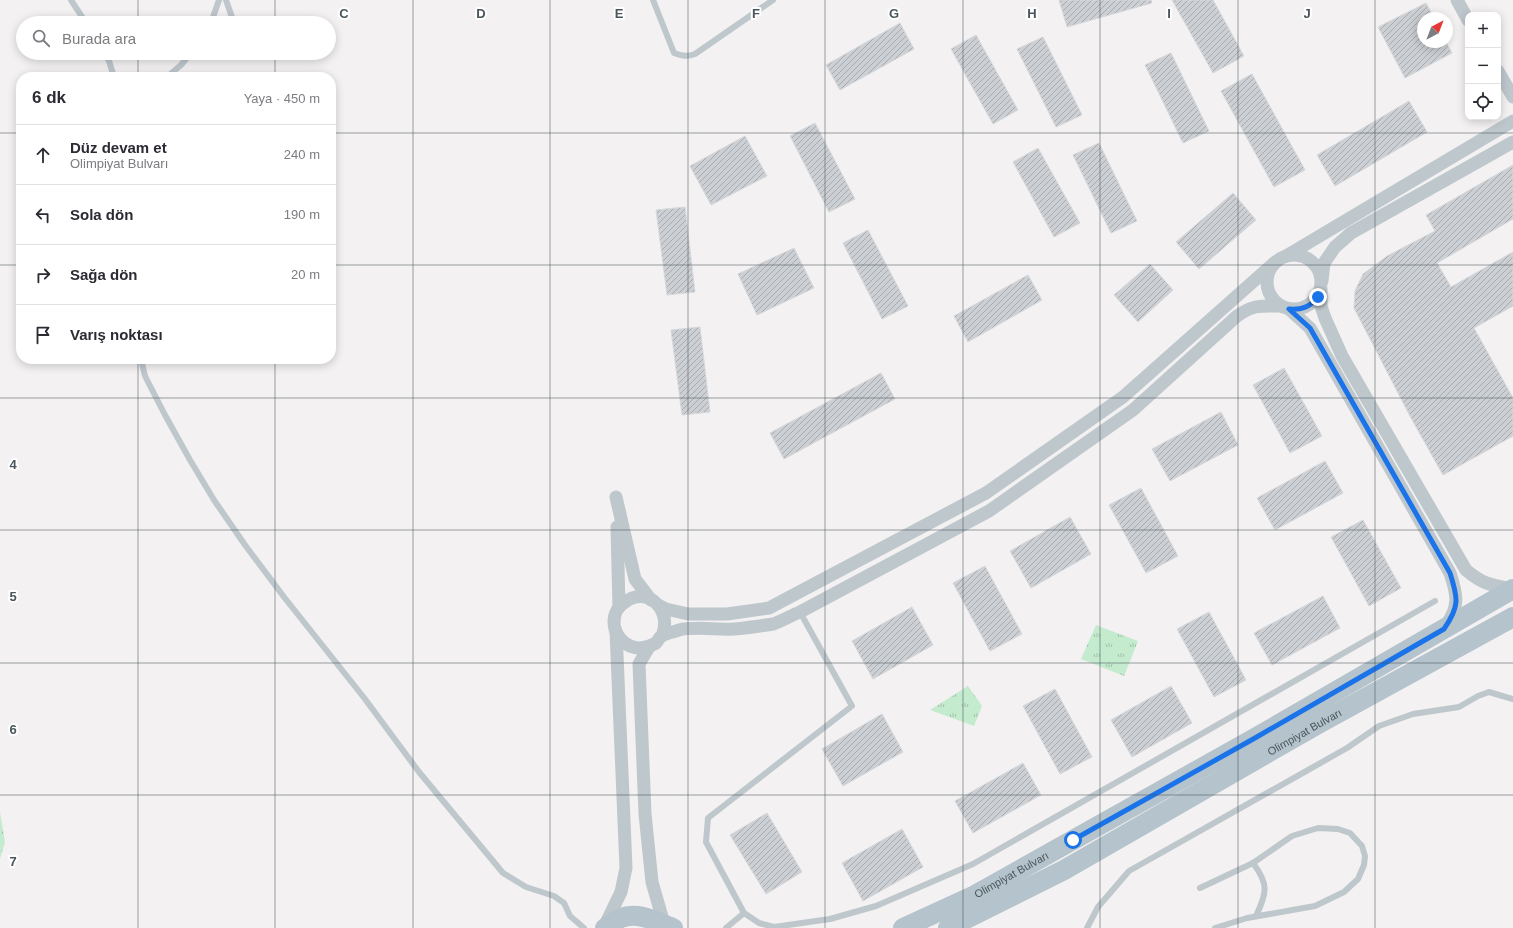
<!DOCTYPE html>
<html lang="tr">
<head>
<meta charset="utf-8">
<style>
	body { margin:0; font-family:Arial,sans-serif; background:#f2f2f3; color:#2b2b33 }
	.controls { position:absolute; right:12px; top:12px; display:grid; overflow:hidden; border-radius:8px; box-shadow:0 2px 10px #0003 }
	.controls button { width:36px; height:36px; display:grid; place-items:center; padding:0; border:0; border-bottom:1px solid #e1e1e2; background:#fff; color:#2b2b33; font:20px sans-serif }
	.compass { position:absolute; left:1417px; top:12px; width:36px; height:36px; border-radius:50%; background:#fff; box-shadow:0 2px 10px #0003; rotate:42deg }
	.stop { position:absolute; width:12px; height:12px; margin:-9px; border:3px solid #1a73e8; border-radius:50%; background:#fff }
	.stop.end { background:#1a73e8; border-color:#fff; box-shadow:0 1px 4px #0008 }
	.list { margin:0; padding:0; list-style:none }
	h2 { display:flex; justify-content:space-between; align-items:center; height:52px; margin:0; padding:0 16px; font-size:17px }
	h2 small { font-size:13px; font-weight:400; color:#7c7c81 }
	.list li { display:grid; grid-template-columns:26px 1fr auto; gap:12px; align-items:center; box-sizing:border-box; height:60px; padding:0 16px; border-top:1px solid #e1e1e2 }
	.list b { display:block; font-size:15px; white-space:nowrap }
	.list p { margin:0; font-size:13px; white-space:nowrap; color:#7c7c81 }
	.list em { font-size:13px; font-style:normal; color:#7c7c81 }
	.icon { flex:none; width:22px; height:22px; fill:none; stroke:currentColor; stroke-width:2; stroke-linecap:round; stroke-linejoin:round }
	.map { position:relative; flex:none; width:1513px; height:928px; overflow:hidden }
	.search { position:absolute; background:#fff; box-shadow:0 2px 10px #0003; left:16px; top:16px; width:320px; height:44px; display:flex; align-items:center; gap:10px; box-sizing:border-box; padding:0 14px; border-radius:22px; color:#7c7c81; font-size:15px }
	.panel { position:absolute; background:#fff; box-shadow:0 2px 10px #0003; left:16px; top:72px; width:320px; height:292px; border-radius:16px }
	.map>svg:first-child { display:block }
	.forest { fill:url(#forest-crowns) }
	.park { fill:url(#park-tufts) }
	.building { fill:url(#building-hatch); stroke:#d6d8db }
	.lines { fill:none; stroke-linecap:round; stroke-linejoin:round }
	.lane { stroke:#bec7cc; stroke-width:6 }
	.street { stroke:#bec7cc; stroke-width:13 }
	.primary { stroke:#b4c3cc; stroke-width:20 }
	.route { stroke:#1a73e8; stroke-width:5 }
	.grid { fill:none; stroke:#4b565c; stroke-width:1; stroke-opacity:0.55 }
	.labels { text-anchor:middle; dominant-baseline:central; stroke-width:4; stroke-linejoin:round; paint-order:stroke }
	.street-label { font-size:11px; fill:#4b565c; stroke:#fff }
	.grid-label { font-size:13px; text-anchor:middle; font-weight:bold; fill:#4b565c; stroke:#fff; stroke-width:4; stroke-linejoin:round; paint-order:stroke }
</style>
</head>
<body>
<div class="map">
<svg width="1513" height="928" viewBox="0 0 1513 928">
	<defs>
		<pattern id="forest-crowns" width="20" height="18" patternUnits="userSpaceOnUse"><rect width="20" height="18" fill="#c5ebcf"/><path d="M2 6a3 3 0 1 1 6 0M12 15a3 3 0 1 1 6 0" fill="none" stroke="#a2c1ab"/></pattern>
		<pattern id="park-tufts" width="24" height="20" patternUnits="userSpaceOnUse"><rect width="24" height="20" fill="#c5ebcf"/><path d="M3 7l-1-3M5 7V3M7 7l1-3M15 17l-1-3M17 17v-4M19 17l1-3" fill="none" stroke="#a2c1ab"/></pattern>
		<pattern id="building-hatch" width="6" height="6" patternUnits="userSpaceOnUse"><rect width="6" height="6" fill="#cccfd3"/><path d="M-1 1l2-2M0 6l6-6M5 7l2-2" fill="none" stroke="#a8abae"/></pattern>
	</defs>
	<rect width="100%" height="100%" fill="#f3f1f1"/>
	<path class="forest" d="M 0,812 L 5,842 L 0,859 Z"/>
	<g class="park">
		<path d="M 1096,625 L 1138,641 L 1124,676 L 1081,659 Z"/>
		<path d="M 968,686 L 982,706 L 974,726 L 930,710 Z"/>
	</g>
	<g class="building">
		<path d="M 1059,0 L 1151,0 L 1152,3 L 1067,27 Z"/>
		<path d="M 1172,0 L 1213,0 L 1244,56 L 1213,73 Z"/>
		<path d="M 1426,3 L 1434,18 L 1423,18 L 1423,42 L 1446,42 L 1452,53 L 1405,78 L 1378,27 Z"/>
		<path d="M 900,23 L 914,49 L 840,90 L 826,65 Z"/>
		<path d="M 976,35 L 1018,110 L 993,124 L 951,49 Z"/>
		<path d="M 1043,37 L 1082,115 L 1056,127 L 1017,49 Z"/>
		<path d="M 1171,53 L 1209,131 L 1183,143 L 1145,65 Z"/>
		<path d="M 1252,74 L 1305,170 L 1274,187 L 1221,91 Z"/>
		<path d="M 1409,101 L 1427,132 L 1335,186 L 1317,155 Z"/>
		<path d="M 815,123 L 855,199 L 829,212 L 790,136 Z"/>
		<path d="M 745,136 L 767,176 L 711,205 L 690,166 Z"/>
		<path d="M 1099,143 L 1137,221 L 1111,233 L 1073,155 Z"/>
		<path d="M 1038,148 L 1080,223 L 1054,237 L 1013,162 Z"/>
		<path d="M 1513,165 L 1513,219 L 1437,263 L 1451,287 L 1513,252 L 1513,306 L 1474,328 L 1513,398 L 1513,436 L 1443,475 L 1411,418 L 1354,308 L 1355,291 L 1363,274 L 1387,256 L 1435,231 L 1426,215 Z"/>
		<path d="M 1233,193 L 1256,220 L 1199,269 L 1176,242 Z"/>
		<path d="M 685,207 L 695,292 L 667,295 L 656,210 Z"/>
		<path d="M 868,230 L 908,306 L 882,319 L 843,243 Z"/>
		<path d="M 794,248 L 814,288 L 757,315 L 738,274 Z"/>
		<path d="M 1150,264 L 1173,290 L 1138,322 L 1114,295 Z"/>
		<path d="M 1028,275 L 1042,300 L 968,342 L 954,316 Z"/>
		<path d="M 700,327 L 710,412 L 682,415 L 671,330 Z"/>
		<path d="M 1284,368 L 1322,436 L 1290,453 L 1253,385 Z"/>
		<path d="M 881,373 L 895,399 L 784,459 L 770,433 Z"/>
		<path d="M 1221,412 L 1238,445 L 1170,481 L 1152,449 Z"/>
		<path d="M 1325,461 L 1343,493 L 1275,530 L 1257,498 Z"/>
		<path d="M 1141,488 L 1178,556 L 1146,573 L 1109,505 Z"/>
		<path d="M 1070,517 L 1091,554 L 1031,588 L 1010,551 Z"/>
		<path d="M 1363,520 L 1401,588 L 1369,606 L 1331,537 Z"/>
		<path d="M 985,566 L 1022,634 L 990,651 L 953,583 Z"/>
		<path d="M 1323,596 L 1340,628 L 1272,665 L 1254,633 Z"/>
		<path d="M 912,607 L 933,645 L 873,679 L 852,641 Z"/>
		<path d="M 1209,612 L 1246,680 L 1214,697 L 1177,629 Z"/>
		<path d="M 1171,686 L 1192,723 L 1132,757 L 1111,720 Z"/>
		<path d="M 1055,689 L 1092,757 L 1060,774 L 1023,706 Z"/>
		<path d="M 882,714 L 903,752 L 843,786 L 822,749 Z"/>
		<path d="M 1023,763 L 1041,795 L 973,833 L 955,801 Z"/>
		<path d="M 767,813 L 802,872 L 766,894 L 730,835 Z"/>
		<path d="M 902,829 L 923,867 L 863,901 L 842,863 Z"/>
	</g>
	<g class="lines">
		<g class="lane">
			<path d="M 71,0 L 86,23"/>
			<path d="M 226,0 L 234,23"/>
			<path d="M 653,0 L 674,53 C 682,56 687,57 695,54 L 773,0"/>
			<path d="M 211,23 L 219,0"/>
			<path d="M 105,53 L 109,61 L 114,77"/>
			<path d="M 167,77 L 181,65 L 191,53"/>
			<path d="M 141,359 L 145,376 L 165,415 L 190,460 L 214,500 L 245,545 L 284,597 L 365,699 L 419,772 L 503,873 L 526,887 L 554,896 L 564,903 L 570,916 L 584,928"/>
			<path d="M 800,612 L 852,706 L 708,818 L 706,842 L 744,913 L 759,923 L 774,927 L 830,919 L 876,906 L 973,864 L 1435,601"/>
			<path d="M 1253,863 C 1269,884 1267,893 1256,916"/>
			<path d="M 1200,888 L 1253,863 L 1292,836 L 1318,828 L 1338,829 L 1350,833 L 1362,846 L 1365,856 L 1364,865 L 1358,879 L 1344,892 L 1315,906 L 1247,918 L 1215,928"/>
			<path d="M 726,928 L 744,913"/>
			<path d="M 1087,928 L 1098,907 L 1129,871 L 1347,748 L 1379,726 L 1413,714 L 1459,707 L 1478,696 L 1489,692 L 1513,699"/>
		</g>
		<g class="street">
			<path d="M 1457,0 L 1468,20"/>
			<path d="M 1498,71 L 1513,97"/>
			<circle cx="1294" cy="282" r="27"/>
			<path d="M 1286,256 L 1513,121"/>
			<path d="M 1322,281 L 1324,263 L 1335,247 L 1351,233 L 1513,142"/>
			<path d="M 1321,289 L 1321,306 L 1325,318 L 1342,356 L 1466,570 C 1484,585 1491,585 1513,589"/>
			<path d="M 1289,309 L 1310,328 L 1450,573 C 1457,594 1460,606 1446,625"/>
			<path d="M 616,497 L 635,579 L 651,600"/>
			<path d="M 617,527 L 619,607"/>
			<path d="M 658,605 L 666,609 L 688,614 L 727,614 L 769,608 L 986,493 L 1123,397 L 1274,263"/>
			<path d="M 662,636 C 673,610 647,585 625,602 C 618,606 614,614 614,622 C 614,633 622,644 633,647 C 640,649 649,647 656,643 C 658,641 659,637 662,636 C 666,633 674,632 679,630 C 694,626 718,630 734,629 C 746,628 760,626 773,624 C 782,621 792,615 800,612 L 989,511 L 1133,410 L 1237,316 C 1254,304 1262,306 1281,306"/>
			<path d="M 649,647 L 639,664 L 645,814 L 652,882 L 664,924"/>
			<path d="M 604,927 L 621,892 L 626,868 L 616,631"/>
		</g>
		<g class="primary">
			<path d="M 605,928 C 610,925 616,920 621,918 C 638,911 657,922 673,928"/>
			<path id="s1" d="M 903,928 L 975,895 L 1073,840 L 1255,738 L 1513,589"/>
			<path id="s2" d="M 948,928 L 1064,870 L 1318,724 L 1513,617"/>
		</g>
	</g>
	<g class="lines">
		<path class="route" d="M 1073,840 L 1255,738 L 1444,629 C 1460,606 1458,598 1450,573 L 1310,328 L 1289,309 C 1302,310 1310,307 1318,297"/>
	</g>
	<path class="grid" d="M 138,0 L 138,23M 275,0 L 275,23M 413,0 L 413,928M 550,0 L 550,928M 688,0 L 688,928M 825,0 L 825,928M 963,0 L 963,928M 1100,0 L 1100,928M 1238,0 L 1238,928M 1375,0 L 1375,928M 138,53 L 138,77M 275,53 L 275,77M 0,133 L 21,133M 331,133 L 1513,133M 0,265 L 21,265M 331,265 L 1513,265M 138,359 L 138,928M 275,359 L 275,928M 0,398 L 1513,398M 0,530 L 1513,530M 0,663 L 1513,663M 0,795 L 1513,795"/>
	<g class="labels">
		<g class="street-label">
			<text stroke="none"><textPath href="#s2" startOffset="407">Olimpiyat Bulvarı</textPath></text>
			<text stroke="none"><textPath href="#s1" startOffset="121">Olimpiyat Bulvarı</textPath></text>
		</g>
	</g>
	<g class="grid-label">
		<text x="344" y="18">C</text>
		<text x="481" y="18">D</text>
		<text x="619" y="18">E</text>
		<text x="756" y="18">F</text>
		<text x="894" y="18">G</text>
		<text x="1032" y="18">H</text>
		<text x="1169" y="18">I</text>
		<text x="1307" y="18">J</text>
		<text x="13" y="469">4</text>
		<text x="13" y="601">5</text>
		<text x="13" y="734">6</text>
		<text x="13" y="866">7</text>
	</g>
</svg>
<div class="controls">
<button>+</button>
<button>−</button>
<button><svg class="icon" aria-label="locate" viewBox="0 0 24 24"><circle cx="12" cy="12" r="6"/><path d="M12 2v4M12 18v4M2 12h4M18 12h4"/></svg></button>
</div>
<svg class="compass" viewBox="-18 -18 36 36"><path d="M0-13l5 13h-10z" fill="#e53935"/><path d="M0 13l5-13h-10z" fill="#7c7c81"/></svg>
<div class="stop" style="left:1073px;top:840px"></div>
<div class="stop end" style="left:1318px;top:297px"></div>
<div class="search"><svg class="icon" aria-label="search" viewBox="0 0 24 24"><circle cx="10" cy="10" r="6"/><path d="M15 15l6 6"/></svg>Burada ara</div>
<section class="panel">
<h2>6 dk<small>Yaya · 450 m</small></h2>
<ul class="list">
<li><svg class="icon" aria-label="ahead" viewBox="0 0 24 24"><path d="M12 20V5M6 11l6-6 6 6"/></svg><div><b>Düz devam et</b><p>Olimpiyat Bulvarı</p></div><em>240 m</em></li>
<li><svg class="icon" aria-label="left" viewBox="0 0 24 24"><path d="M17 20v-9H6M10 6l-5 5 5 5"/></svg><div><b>Sola dön</b></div><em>190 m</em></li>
<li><svg class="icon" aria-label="right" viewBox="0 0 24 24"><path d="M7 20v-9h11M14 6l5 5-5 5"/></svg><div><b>Sağa dön</b></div><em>20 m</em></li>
<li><svg class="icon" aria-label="arrive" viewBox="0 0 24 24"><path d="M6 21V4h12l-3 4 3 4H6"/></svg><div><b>Varış noktası</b></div></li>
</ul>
</section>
</div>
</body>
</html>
